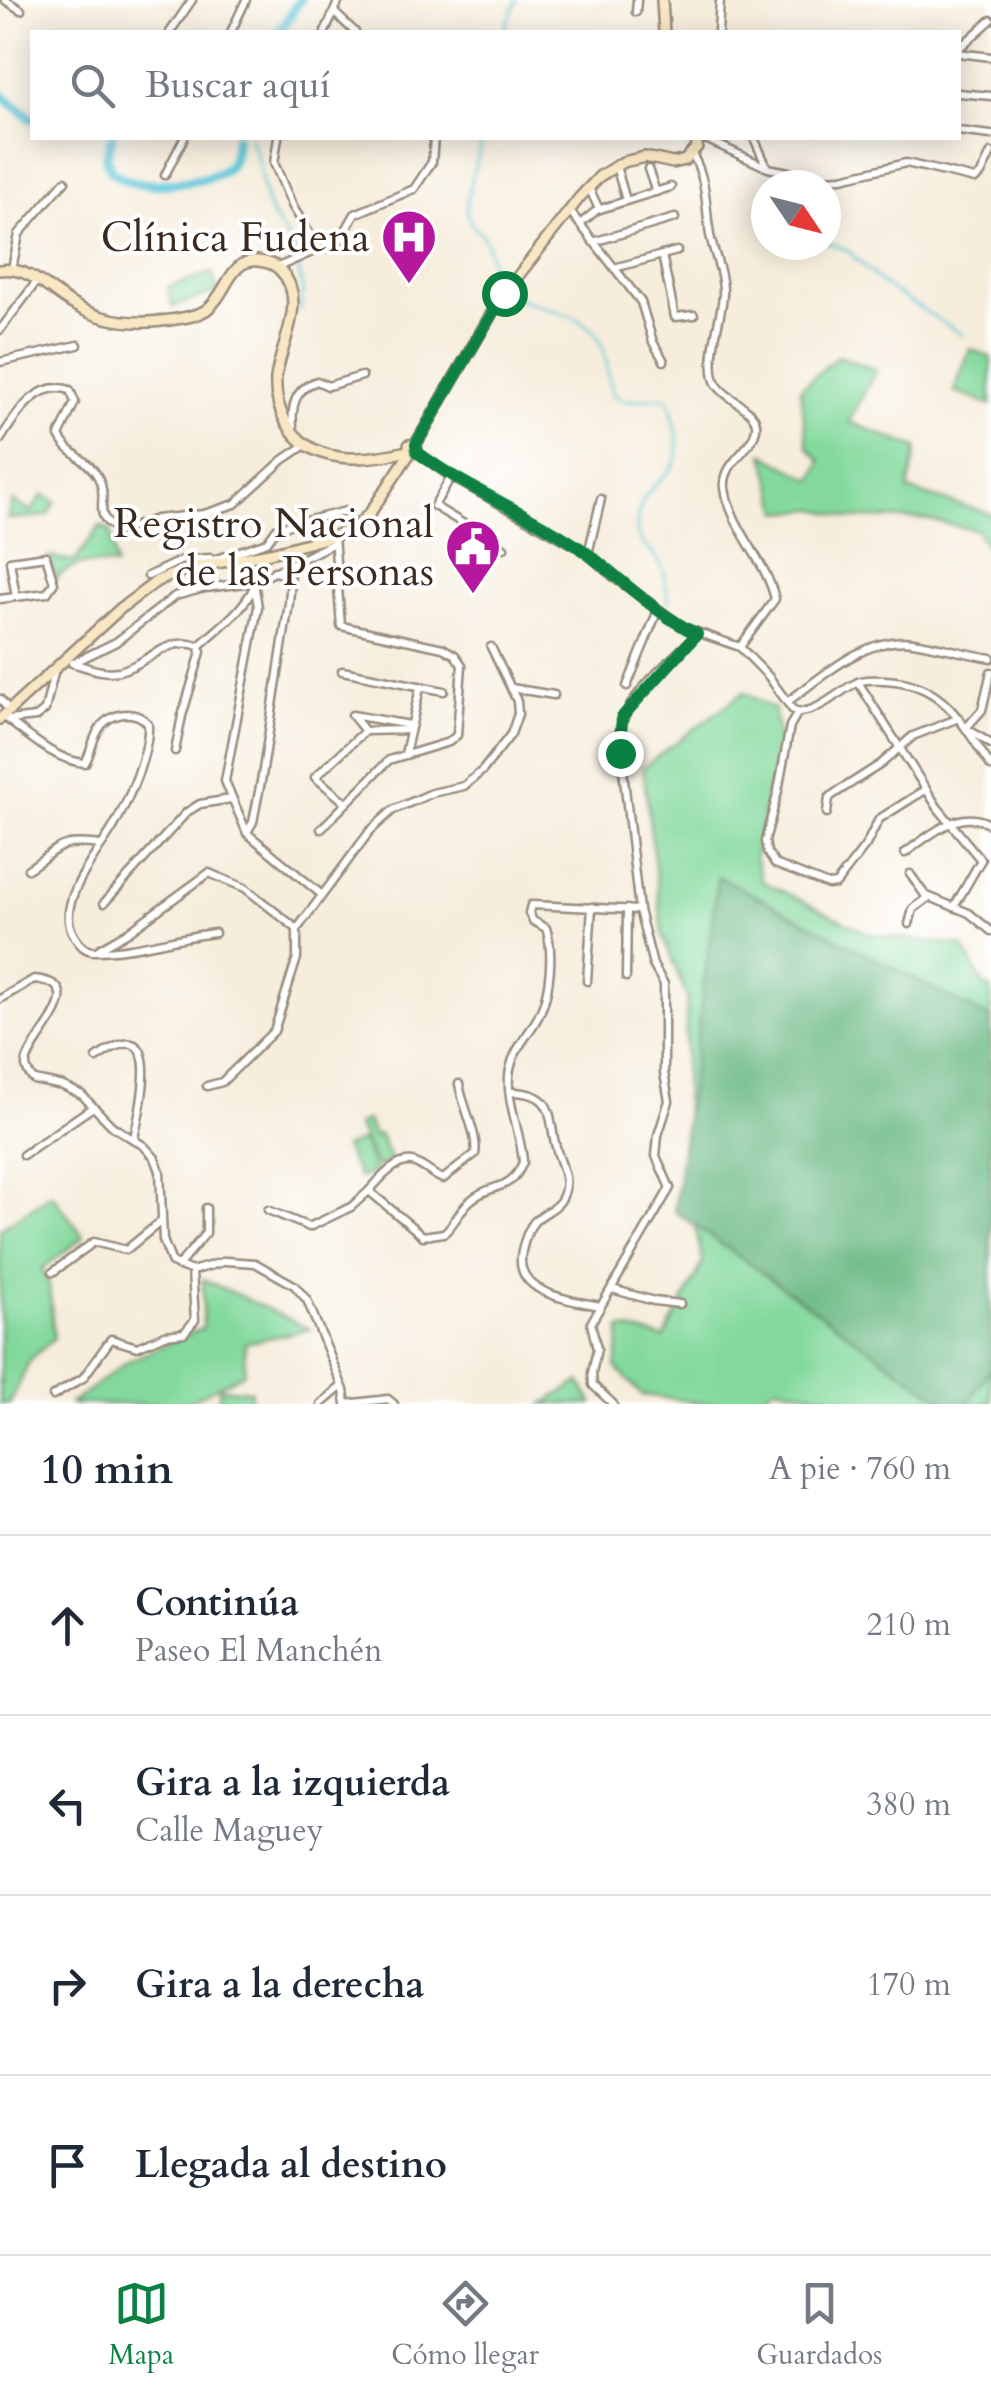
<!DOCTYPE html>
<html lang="es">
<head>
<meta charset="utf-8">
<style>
	body { margin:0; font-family:Cardo,serif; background:#f2f2f3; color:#1f2937 }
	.compass { position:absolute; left:751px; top:170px; width:90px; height:90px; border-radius:50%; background:#fff; box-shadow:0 5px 25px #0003; rotate:125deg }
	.stop { position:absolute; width:30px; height:30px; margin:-22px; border:8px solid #0b8043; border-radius:50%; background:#fff }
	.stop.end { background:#0b8043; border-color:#fff; box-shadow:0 2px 10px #0008 }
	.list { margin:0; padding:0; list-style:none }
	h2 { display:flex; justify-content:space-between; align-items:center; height:130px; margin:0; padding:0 40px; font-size:42px }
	h2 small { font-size:32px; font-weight:400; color:#747a83 }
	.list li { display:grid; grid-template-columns:65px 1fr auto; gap:30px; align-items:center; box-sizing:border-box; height:180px; padding:0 40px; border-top:2px solid #e0e1e3 }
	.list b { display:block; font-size:38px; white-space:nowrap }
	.list p { margin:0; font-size:32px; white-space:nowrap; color:#747a83 }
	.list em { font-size:32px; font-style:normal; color:#747a83 }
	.icon { flex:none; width:55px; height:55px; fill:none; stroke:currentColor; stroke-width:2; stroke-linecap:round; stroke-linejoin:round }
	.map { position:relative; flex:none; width:991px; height:1404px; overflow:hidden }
	.search { position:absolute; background:#fff; box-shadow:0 5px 25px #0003; left:30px; right:30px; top:30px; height:110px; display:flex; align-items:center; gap:25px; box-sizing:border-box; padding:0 35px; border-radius:0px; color:#747a83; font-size:38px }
	.sheet { height:850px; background:#fff }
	nav { display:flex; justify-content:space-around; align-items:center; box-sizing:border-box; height:140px; border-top:2px solid #e0e1e3; background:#fff; font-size:28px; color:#747a83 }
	nav a { display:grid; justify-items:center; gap:5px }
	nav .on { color:#0b8043 }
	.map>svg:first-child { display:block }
	.green { fill:#83d99d; stroke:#5f825e; stroke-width:2.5 }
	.forest { fill:#6ab984; stroke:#527251; stroke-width:2.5 }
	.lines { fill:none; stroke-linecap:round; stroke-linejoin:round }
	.stream { stroke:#5cc6d8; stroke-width:2.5 }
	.river { stroke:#5cc6d8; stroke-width:10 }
	.street-casing { stroke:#988c7d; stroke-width:11 }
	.secondary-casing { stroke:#988c7d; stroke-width:14 }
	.street { stroke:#fff; stroke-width:6 }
	.secondary { stroke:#f9e7c3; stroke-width:9 }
	.route { stroke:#0b8043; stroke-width:12 }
	.labels { text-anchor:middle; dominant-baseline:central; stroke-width:8; stroke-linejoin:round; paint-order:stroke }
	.poi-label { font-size:42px; fill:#3b2a1e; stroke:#fff; text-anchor:end }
</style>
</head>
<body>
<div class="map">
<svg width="991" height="1404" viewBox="0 0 991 1404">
	<rect width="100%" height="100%" fill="#fff"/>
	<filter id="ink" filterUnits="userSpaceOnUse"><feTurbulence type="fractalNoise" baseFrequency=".01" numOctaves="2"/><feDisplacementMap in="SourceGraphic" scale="20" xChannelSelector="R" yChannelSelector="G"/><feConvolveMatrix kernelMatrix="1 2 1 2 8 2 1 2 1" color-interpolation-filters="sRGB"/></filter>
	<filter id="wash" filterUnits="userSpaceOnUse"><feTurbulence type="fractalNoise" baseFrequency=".0048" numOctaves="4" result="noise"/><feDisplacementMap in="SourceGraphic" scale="40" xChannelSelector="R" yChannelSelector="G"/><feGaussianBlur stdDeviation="2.25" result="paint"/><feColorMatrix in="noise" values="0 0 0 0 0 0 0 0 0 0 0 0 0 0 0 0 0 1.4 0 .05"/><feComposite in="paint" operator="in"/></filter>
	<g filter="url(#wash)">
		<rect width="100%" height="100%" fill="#f6eddc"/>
		<g class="green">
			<path d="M 212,273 L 218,291 L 172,307 L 168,287 Z"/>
			<path d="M 970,349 L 991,357 L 991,405 L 954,391 Z"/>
			<path d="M 838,356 L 876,370 L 849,422 L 917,448 L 908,490 L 991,514 L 991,556 L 977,530 L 922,519 L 850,518 L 817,509 L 780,512 L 764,454 L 813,480 L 821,461 L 808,447 L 800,389 Z"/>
			<path d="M 43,495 L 56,502 L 47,516 L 7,519 L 13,501 L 31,512 Z"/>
			<path d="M 100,526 L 110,530 L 116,566 C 92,563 73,560 55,580 L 49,557 L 72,562 L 76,560 Z"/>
			<path d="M 744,692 L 774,709 L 779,740 L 755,857 L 762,881 L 870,934 L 963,946 L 985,987 L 991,988 L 991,1404 L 871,1404 L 775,1386 L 752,1404 L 712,1404 L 642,1395 L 616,1367 L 621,1328 L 664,1338 L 703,1263 L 690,1203 L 684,1081 L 687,997 L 663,936 L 643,767 Z"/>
			<path d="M 367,1120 L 373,1137 L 379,1134 L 391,1161 L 377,1167 L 357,1125 Z"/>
			<path d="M 362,1140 L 375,1171 L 359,1178 L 344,1147 Z"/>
			<path d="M 52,1194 L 84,1237 L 42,1269 L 49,1284 L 54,1338 L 30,1360 L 10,1404 L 0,1404 L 0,1229 Z"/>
			<path d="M 203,1279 L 310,1329 L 245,1343 L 244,1373 L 183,1404 L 70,1404 L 128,1361 L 203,1328 Z"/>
			<path d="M 580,1382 L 593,1404 L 543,1404 Z"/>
			<path d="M 219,1388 L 251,1391 L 250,1404 L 219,1404 Z"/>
		</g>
		<path class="forest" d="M 718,876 L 991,1019 L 991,1369 L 967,1404 L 948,1404 L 674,1211 Z"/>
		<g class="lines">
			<g class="stream">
				<path d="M 503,32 L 517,0"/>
				<path d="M 249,138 C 262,159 259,184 268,207 C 275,224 290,237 295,255"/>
				<path d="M 484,138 C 478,155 461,204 469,220 C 474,229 485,234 487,245 C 491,260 489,275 502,287 C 527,310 569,306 593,331 C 611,351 604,374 614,396 L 628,401 L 665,397 L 670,403 C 673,419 681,442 677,458 C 671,480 639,485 637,524 C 636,545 651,548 660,563 C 666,573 666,591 669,602"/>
				<path d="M 676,138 L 686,146"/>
				<path d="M 826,242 L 847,250 L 885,286 L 963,335"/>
				<path d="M 297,263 L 303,291 L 300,311"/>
			</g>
			<g class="river">
				<path d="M 279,32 L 300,0"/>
				<path d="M 0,94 L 32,119"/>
				<path d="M 112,138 L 106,157 L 111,171 C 118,175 124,180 132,182 C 153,187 210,183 227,168 C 235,160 235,148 236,138"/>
			</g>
		</g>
	</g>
	<g filter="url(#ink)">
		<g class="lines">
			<g class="street-casing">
				<g id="street">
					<path d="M 5,0 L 21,10"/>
					<path d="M 636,12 L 637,0"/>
					<path d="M 335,13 L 355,32"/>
					<path d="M 170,32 L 192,0"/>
					<path d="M 231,32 L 246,0"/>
					<path d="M 325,32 L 339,0"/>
					<path d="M 718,32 L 720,0"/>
					<path d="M 958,49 L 991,20"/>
					<path d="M 958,53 L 991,57"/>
					<path d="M 958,93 L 991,96"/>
					<path d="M 958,131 L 991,135"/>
					<path d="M 278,138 L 274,163 L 293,207 L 319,249"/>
					<path d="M 754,138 L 767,167"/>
					<path d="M 698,139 L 708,140 L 768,168 L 824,179 L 842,178 L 906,163 L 975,179 L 981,174 L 991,153"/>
					<path d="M 692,154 C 708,181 705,206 710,235 C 714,255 724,275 723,295 C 721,321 708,351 714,378 C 719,399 760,407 756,429 C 752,451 722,462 725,488 C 731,529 766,560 775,599 L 740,647"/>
					<path d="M 616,166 L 626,200"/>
					<path d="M 648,169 L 656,192"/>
					<path d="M 165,175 L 184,138"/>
					<path d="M 589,188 L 599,209"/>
					<path d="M 569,210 L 641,302 L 653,342 L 664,361"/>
					<path d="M 580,224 L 597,210 L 671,187"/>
					<path d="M 593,242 L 675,218"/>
					<path d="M 662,255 L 675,317 L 694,315"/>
					<path d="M 278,267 L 319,249 L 333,247 L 339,242 L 355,214 L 414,189 L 432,162 L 434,138"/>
					<path d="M 614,268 L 677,251"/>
					<path d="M 12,269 L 19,234 L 65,181"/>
					<path d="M 0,330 L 38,280"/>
					<path d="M 0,362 L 78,345"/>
					<path d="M 293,429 C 291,407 294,389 317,381 L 328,386 L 362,376"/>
					<path d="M 0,440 C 15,417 36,379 70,390 L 75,402 L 59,436 C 67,454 89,459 98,477 C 111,501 88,516 121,531 L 156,519 L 204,514 L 235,504 L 283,460 L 304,446"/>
					<path d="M 417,452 L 451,477 L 583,550 L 615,578 L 685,628 L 740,647 L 769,677 L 792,709 L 798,712"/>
					<path d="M 451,477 L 434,506 L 504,548"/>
					<path d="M 588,554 L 601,499"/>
					<path d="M 207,562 L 267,542 L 277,528 L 346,511"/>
					<path d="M 148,576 L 182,560 L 210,558"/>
					<path d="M 254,582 L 258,607 L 225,781 L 247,833 L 322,895"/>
					<path d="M 0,599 L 47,593 L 54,583 L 46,556 L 10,561 L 16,597"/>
					<path d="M 72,663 C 87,667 102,674 119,671 C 149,664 166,635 199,646 C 219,627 241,613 254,587"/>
					<path d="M 73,663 L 116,642 L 175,596 L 205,588 L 254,582 L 334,543"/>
					<path d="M 342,671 L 444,691"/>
					<path d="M 991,672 L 982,710 L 966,728 L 991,744"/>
					<path d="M 858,682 L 938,808 L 981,860 L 954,907 L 969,913 L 991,931"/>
					<path d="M 627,686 L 658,610"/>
					<path d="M 511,688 L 554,695"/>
					<path d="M 0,699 L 9,710"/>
					<path d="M 787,702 C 822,677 866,635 913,642 C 939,646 965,654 991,658"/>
					<path d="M 798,712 L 790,726 L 778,791 L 765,841 L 767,852 L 775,864 L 828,885 L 836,884 L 866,845 L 879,819 L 925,790"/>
					<path d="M 798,712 C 818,712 837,693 854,684 C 864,678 874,680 885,680 C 945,683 961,723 991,766"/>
					<path d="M 3,716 C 27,734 55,761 85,763 C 91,753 92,741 98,731 C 107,713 135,707 148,724 C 150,752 128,801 114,826 C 98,854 52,905 75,937 C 79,944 84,950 92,951 C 133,952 174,937 215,933"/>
					<path d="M 9,720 L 36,717 L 45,710 L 54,673"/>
					<path d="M 365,731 L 352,715 L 410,725"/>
					<path d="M 175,751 L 182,716 L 201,652 L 199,646"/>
					<path d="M 405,754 L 420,688"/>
					<path d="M 346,803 L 315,777 L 365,731 L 410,730"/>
					<path d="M 827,813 L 829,798 L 834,794 L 881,764 L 913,736 L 959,718"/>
					<path d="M 321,829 L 389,760 L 449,742 L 457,735 L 462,665 L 455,655 L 443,648 L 341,626 L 334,536"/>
					<path d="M 247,832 L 253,822 L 262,776 L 289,603 L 291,579 L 274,571"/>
					<path d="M 905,853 C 930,835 961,806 991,825"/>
					<path d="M 28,869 C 62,847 56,840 100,845"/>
					<path d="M 910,874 L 925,895 L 954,907"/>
					<path d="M 104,903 L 187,812 L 200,804 L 231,799"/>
					<path d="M 909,924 L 913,909 L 928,898"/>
					<path d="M 99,949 L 128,932 L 209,873 L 245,888 L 297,929"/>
					<path d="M 626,977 L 627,909"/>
					<path d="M 587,981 L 592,907"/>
					<path d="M 0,999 L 34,979 C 98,985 25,1042 26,1066 C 27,1072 30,1076 34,1080 L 63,1086 L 82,1095 L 112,1126 L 144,1146 L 155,1158 L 160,1171 L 163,1240 L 172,1263 L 192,1271 L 226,1261 L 255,1263 L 294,1285 L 307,1300 L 344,1390 L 346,1404"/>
					<path d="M 97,1058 C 166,1007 141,1105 134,1138"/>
					<path d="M 459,1084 C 462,1104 479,1137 475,1154 L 443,1179 C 433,1176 422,1164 412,1162 C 394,1160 379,1180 369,1191 L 423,1236 L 444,1233 C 455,1224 460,1209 471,1200 C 492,1182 511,1193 523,1162 C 521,1132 504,1097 510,1069 C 515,1046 531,1033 540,1013 C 550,991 554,951 546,928 L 533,921 L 529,913 L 531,905 L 639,910"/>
					<path d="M 207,1086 L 222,1082 L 274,1031 L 297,958 L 297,929 L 370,831 L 393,810 L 432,793 L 464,786 L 483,770 L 511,734 L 518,714 L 517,701 L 491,647"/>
					<path d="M 512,1092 C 558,1093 547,1118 557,1151 C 561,1165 570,1180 563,1196 C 558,1209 543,1212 534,1222 C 528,1229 524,1242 522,1251 C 512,1294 570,1300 600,1306"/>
					<path d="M 23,1155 L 93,1107"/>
					<path d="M 268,1210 L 309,1227 L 351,1207 L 369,1191"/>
					<path d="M 178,1266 L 206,1233 L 206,1208"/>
					<path d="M 53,1272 L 94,1242 L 126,1250 L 159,1223"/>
					<path d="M 612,1289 L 654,1301 L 680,1304"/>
					<path d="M 53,1396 L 83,1378 L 111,1339 L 137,1347 L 165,1335 L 184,1333 L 195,1320 L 192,1271"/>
					<path d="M 321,1404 L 342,1386"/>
					<path d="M 346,1404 L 388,1399 L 394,1404"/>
					<path d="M 613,1404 L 593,1385 L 592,1373 L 597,1349 L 591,1323 L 670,1188 L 656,1156 L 658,1135 L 669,1101 L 664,1073 L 664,984 L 653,965 L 639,910 L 619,735 C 625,695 670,662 697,634"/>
				</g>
			</g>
			<g class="secondary-casing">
				<g id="secondary">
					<path d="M 662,0 L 664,32"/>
					<path d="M 0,270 C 30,266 49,291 74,305 C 103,322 136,325 170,320 C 182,318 195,317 206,310 C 227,296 229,258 258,261 C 265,262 273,263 279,269 C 310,299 280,344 276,378 C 275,393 278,408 286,422 C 311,467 364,461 408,451"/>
					<path d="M 416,444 L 500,299 L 580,197 L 600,176 L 623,162 L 645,157 L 673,163 L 685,160 L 697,147 L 697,138"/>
					<path d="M 0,719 L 121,608 L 157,581 L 190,568 L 270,553 L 334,536 L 354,528 L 370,513 L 410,453 L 417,452 L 416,444 L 409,445 L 410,453"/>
				</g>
			</g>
			<use href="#street" class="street"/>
			<use href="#secondary" class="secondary"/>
		</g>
	</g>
	<g class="lines" filter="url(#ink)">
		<path class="route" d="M 504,293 L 416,444 L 417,452 C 469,491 531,513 584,551 C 622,579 654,613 697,634 L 622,717 L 620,753"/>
	</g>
	<defs>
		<g id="hospital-pin" transform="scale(2.875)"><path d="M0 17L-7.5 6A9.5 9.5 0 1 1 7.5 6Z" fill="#b5179e" stroke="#fff"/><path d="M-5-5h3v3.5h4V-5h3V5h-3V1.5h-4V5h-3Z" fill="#fff"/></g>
		<g id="civic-pin" transform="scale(2.875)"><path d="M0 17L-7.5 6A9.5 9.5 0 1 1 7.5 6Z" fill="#b5179e" stroke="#fff"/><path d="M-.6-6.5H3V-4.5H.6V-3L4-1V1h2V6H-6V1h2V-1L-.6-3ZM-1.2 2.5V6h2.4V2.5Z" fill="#fff"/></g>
	</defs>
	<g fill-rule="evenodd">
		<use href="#hospital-pin" x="409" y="237"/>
		<use href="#civic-pin" x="473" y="547"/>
	</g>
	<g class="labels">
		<g class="poi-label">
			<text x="370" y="237">Clínica Fudena</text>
			<text x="434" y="523">Registro Nacional<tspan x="434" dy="48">de las Personas</tspan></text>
		</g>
	</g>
</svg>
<svg class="compass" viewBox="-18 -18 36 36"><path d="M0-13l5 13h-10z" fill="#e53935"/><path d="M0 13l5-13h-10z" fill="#747a83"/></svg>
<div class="stop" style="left:504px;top:293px"></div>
<div class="stop end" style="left:620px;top:753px"></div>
<div class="search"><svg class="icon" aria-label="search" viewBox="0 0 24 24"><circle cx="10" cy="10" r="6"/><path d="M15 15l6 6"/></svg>Buscar aquí</div>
</div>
<section class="sheet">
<h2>10 min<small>A pie · 760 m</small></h2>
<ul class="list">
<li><svg class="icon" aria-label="ahead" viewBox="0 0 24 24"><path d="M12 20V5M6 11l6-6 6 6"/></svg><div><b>Continúa</b><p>Paseo El Manchén</p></div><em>210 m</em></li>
<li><svg class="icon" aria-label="left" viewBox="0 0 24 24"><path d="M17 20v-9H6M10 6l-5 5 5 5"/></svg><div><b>Gira a la izquierda</b><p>Calle Maguey</p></div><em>380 m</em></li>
<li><svg class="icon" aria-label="right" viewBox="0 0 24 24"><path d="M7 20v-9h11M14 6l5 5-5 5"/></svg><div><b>Gira a la derecha</b></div><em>170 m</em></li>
<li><svg class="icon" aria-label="arrive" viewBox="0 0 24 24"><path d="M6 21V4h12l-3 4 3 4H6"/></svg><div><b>Llegada al destino</b></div></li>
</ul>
</section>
<nav>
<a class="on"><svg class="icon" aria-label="map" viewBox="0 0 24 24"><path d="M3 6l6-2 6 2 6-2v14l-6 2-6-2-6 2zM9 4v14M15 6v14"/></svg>Mapa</a>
<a><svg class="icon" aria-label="directions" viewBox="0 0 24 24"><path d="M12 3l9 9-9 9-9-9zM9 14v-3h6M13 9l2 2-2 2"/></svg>Cómo llegar</a>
<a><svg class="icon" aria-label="saved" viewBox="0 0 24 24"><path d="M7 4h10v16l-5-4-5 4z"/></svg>Guardados</a>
</nav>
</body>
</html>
